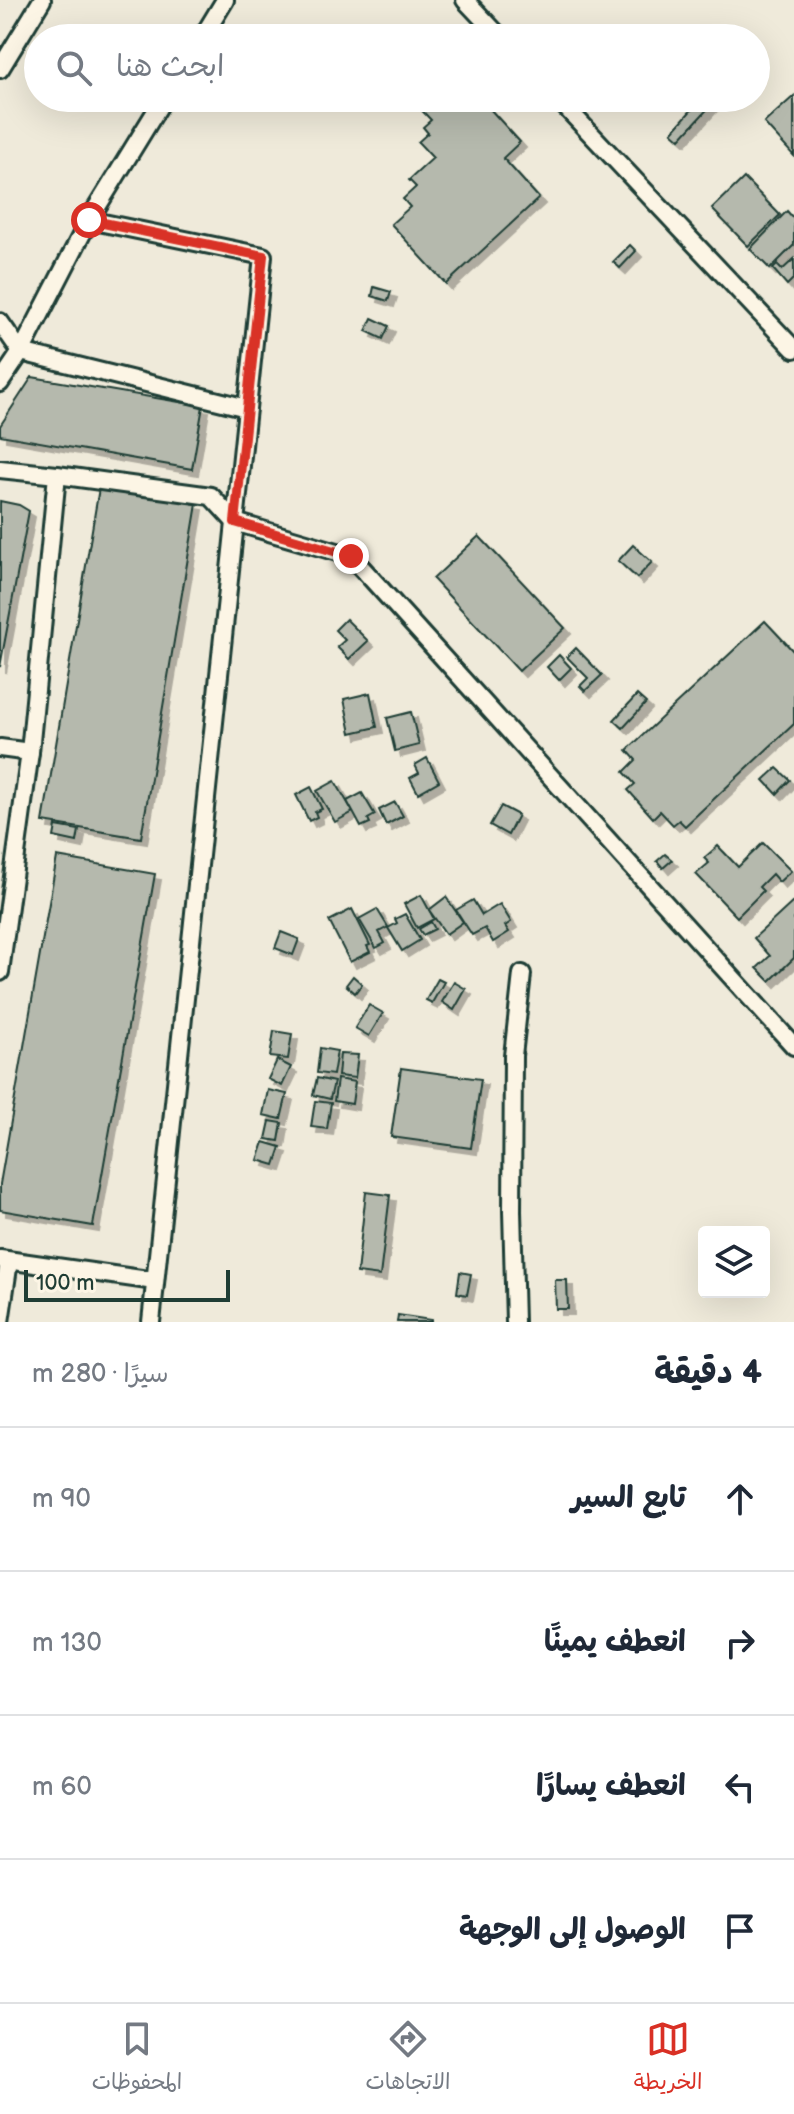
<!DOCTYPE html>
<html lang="ar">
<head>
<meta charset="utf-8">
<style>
	body { margin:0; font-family:"Balsamiq Sans","Playpen Sans Arabic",sans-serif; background:#f2f2f3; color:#1f2937; direction:rtl }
	.controls { position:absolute; right:24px; bottom:24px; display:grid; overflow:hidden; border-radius:8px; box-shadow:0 8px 32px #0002 }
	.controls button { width:72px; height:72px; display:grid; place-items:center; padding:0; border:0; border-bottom:2px solid #e0e1e3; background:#fff; color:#1f2937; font:40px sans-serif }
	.scale { position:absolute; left:24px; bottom:20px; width:206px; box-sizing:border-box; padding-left:8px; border:4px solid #1f3d34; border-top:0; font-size:22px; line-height:28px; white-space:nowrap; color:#1f3d34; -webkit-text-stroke:6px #fcf5e5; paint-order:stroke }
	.stop { position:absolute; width:24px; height:24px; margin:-18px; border:6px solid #d93025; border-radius:50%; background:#fff }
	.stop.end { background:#d93025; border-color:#fff; box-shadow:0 2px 8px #0008 }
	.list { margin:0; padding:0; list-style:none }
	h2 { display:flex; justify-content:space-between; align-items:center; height:104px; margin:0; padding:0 32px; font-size:34px }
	h2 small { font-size:26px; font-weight:400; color:#747a83 }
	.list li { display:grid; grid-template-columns:52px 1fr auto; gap:24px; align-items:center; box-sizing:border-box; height:144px; padding:0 32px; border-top:2px solid #e0e1e3 }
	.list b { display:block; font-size:30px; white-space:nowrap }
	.list em { font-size:26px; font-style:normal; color:#747a83 }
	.icon { flex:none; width:44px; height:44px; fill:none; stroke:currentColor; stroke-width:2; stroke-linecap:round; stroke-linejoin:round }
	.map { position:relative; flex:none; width:794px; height:1322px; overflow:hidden; direction:ltr }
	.search { position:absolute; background:#fff; box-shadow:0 8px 32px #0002; left:24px; right:24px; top:24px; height:88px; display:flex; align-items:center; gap:20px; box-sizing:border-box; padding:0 28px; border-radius:44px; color:#747a83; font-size:30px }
	.sheet { height:680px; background:#fff }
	nav { display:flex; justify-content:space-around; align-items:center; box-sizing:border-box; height:112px; border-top:2px solid #e0e1e3; background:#fff; font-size:22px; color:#747a83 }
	nav a { display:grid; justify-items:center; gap:4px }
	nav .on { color:#d93025 }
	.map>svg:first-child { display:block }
	.building { fill:#b5b9ad; stroke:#1f3d34; stroke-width:2; filter:url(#shadow) }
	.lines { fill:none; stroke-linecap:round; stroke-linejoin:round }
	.minor-casing { stroke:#1f3d34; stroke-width:22 }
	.minor { stroke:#fcf5e5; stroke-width:16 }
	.route { stroke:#d93025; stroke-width:10 }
</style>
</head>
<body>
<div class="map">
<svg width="794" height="1322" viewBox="0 0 794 1322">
	<defs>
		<filter id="shadow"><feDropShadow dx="6" dy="6" stdDeviation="0" flood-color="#0004"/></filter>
	</defs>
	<rect width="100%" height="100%" fill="#efeada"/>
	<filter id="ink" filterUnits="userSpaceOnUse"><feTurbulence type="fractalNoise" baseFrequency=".0125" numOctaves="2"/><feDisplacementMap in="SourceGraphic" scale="16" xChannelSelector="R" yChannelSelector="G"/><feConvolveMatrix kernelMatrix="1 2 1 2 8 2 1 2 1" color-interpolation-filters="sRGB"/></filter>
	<g filter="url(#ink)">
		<g class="building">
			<path d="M 794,96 L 794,156 L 764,123 Z"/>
			<path d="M 410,98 L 480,98 L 520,142 L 503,158 L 539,198 L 446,284 L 391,224 L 410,207 L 403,199 L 416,187 L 409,180 L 433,158 L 418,142 L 428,133 L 423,127 L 431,120 Z"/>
			<path d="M 702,98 L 711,98 L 715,101 L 680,139 L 672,132 Z"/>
			<path d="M 744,178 L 780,215 L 748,246 L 712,209 Z"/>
			<path d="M 787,211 L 794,219 L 794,245 L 770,269 L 750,249 Z"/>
			<path d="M 630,245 L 636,251 L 620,268 L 613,262 Z"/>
			<path d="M 794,259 L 794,278 L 787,285 L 773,269 L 777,265 L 782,270 Z"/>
			<path d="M 374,287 L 391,292 L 388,301 L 372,296 Z"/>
			<path d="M 372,318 L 389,326 L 383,339 L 366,331 Z"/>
			<path d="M 32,377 L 203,406 L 192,469 L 0,435 L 0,426 Z"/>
			<path d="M 99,488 L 197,504 L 141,838 L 43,822 Z"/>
			<path d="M 0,501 L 19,505 L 29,511 L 0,667 Z"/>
			<path d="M 479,536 L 565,628 L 519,671 L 433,579 Z"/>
			<path d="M 633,545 L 652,562 L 637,578 L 618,561 Z"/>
			<path d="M 346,619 L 368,641 L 349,659 L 337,647 L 345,640 L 335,630 Z"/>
			<path d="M 765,621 L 794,652 L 794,724 L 685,826 L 679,820 L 673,825 L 660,811 L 653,818 L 628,790 L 635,784 L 624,772 L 636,760 L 627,750 Z"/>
			<path d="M 576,648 L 602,675 L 585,691 L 580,686 L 588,678 L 567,657 Z"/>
			<path d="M 559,655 L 571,668 L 559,680 L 547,667 Z"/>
			<path d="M 370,693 L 377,727 L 351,733 L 344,699 Z"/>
			<path d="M 637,695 L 646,703 L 623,728 L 614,720 Z"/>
			<path d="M 411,712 L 419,745 L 395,751 L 387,718 Z"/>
			<path d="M 427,758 L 439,781 L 418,793 L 410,778 L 419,773 L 415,765 Z"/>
			<path d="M 777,768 L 790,780 L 777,794 L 764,780 Z"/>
			<path d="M 335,781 L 353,812 L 335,822 L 317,791 Z"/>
			<path d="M 311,787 L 322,809 L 315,812 L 317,817 L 309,821 L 296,795 Z"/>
			<path d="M 362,793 L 375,815 L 368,819 L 370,823 L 361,827 L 347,801 Z"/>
			<path d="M 395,802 L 403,816 L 386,825 L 379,810 Z"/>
			<path d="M 501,806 L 518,815 L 508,835 L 490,825 Z"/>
			<path d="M 56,826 L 79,830 L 77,842 L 54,837 Z"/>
			<path d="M 763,843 L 791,871 L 779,882 L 772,874 L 759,887 L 763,891 L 737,917 L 696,874 L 709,863 L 704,858 L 718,846 L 738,867 Z"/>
			<path d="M 665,854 L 672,860 L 663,868 L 657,861 Z"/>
			<path d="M 57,857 L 155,874 L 93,1226 L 0,1210 L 0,1184 Z"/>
			<path d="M 421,895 L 434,919 L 417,928 L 404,904 Z"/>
			<path d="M 446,897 L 463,922 L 446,934 L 429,910 Z"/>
			<path d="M 473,900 L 482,915 L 500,904 L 511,922 L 505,926 L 509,932 L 493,942 L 485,928 L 472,935 L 456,910 Z"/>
			<path d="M 794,901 L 794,958 L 770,981 L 757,968 L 770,956 L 754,938 Z"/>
			<path d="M 352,909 L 370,945 L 367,946 L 370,952 L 350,962 L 329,921 Z"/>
			<path d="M 377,909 L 388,927 L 379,932 L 385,943 L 376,948 L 359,919 Z"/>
			<path d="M 405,914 L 420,940 L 402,951 L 388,928 L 397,923 L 395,919 Z"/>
			<path d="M 431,922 L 435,929 L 423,935 L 419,929 Z"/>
			<path d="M 281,932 L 299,939 L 293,955 L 275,948 Z"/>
			<path d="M 353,976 L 362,984 L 355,993 L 346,985 Z"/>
			<path d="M 438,979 L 444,982 L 432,1003 L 426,1000 Z"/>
			<path d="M 454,982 L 466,989 L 454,1010 L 442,1002 Z"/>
			<path d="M 369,1005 L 383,1013 L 369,1036 L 355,1028 Z"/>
			<path d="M 274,1031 L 292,1034 L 288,1059 L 270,1057 Z"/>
			<path d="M 320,1048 L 337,1051 L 333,1075 L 317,1073 Z"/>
			<path d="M 340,1054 L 358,1055 L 355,1078 L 338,1076 Z"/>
			<path d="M 277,1060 L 291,1067 L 282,1086 L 268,1079 Z"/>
			<path d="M 401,1068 L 481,1079 L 471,1148 L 391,1137 Z"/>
			<path d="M 317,1078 L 334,1082 L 330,1099 L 313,1095 Z"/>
			<path d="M 337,1079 L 355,1082 L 352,1104 L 334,1101 Z"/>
			<path d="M 268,1090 L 287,1094 L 281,1119 L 263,1115 Z"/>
			<path d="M 315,1101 L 331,1103 L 327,1129 L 311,1127 Z"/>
			<path d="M 270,1121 L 282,1123 L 279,1141 L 266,1139 Z"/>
			<path d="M 264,1142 L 281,1147 L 275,1165 L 258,1160 Z"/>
			<path d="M 366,1192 L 390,1195 L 380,1276 L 357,1273 Z"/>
			<path d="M 460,1272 L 471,1274 L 467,1295 L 457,1293 Z"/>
			<path d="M 555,1280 L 567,1280 L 568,1309 L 556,1309 Z"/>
			<path d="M 398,1315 L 431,1320 L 431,1322 L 397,1322 Z"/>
		</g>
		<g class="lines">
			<g class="minor-casing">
				<g id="minor">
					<path d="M 465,0 L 501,38"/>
					<path d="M 202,38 L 225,0"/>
					<path d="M 0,69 L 42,0"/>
					<path d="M 557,98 L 794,349"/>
					<path d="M 89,220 L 263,256 L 151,1322"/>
					<path d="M 0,322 L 21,352 L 247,408"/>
					<path d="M 0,383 L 21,352 L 89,220 L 164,98"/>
					<path d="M 0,469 L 57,475 L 30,752 L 0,972"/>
					<path d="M 57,475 L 211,496 L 235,522 L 351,556 L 794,1046"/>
					<path d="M 0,748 L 30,752"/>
					<path d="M 0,1259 L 155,1281"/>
					<path d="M 0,1322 L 9,1261"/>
					<path d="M 515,1322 L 512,1211 L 513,1056 L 522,974"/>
				</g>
			</g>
			<use href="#minor" class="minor"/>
		</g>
	</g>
	<g class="lines" filter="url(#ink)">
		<path class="route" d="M 89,220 L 263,256 L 235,522 L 351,556"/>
	</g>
</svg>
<div class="controls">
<button><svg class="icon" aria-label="layers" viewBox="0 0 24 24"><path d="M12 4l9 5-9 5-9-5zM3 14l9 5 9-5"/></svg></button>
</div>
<div class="scale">100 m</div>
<div class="stop" style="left:89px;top:220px"></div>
<div class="stop end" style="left:351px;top:556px"></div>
<div class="search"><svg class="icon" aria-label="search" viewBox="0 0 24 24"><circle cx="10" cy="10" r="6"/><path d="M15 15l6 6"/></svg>ابحث هنا</div>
</div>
<section class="sheet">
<h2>4 دقيقة<small>سيرًا · 280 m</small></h2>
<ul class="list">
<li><svg class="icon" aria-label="ahead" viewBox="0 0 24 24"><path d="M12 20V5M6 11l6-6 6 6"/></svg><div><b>تابع السير</b></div><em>90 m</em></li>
<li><svg class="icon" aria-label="right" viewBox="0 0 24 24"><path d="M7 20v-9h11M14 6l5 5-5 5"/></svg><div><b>انعطف يمينًا</b></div><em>130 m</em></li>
<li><svg class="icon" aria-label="left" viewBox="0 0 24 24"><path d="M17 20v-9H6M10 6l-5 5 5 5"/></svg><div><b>انعطف يسارًا</b></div><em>60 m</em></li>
<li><svg class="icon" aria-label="arrive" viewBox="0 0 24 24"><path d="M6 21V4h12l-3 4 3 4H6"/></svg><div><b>الوصول إلى الوجهة</b></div></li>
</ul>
</section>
<nav>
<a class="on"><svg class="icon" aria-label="map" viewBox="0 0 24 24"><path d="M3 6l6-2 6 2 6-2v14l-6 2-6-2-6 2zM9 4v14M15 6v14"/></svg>الخريطة</a>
<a><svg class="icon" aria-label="directions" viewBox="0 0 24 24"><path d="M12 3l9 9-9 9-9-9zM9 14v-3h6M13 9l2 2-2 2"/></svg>الاتجاهات</a>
<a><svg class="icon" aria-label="saved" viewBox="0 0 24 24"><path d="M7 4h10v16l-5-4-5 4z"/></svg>المحفوظات</a>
</nav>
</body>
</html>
